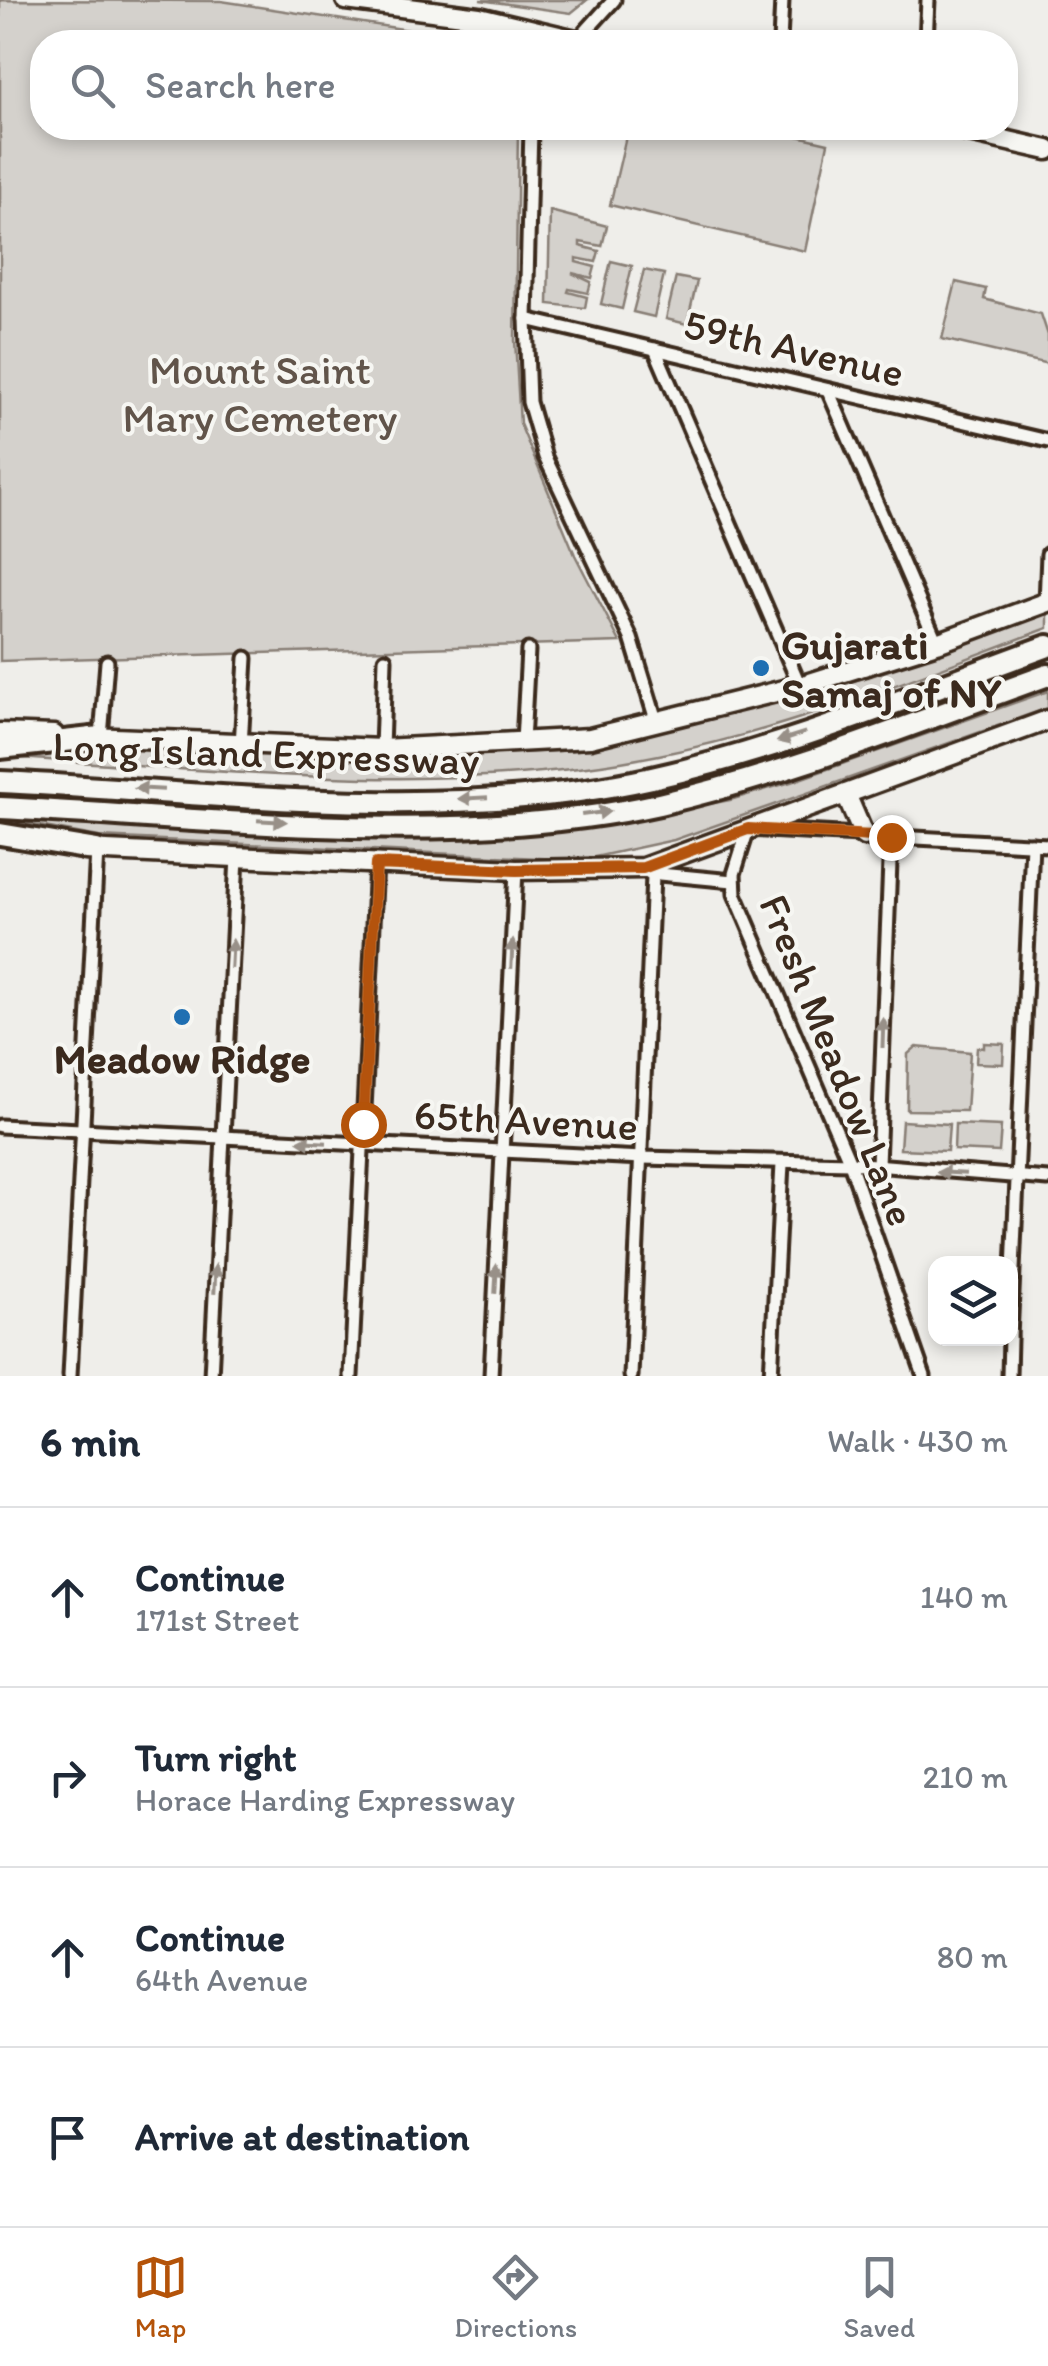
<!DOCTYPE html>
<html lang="en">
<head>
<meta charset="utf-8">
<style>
	body { margin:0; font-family:Itim,sans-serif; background:#f6f6f7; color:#1f2937 }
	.controls { position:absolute; right:30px; bottom:30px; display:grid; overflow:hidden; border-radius:20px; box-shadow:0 5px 15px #0003 }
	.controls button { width:90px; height:90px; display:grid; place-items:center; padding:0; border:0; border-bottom:2px solid #e0e1e3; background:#fff; color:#1f2937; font:50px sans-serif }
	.stop { position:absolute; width:30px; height:30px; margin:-22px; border:8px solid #b45309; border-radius:50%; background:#fff }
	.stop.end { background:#b45309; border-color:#fff; box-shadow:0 2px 10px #0008 }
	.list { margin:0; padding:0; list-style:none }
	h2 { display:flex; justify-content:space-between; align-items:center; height:130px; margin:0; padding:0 40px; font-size:42px }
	h2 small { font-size:32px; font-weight:400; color:#747a83 }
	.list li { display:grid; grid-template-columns:65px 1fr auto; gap:30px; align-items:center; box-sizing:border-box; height:180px; padding:0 40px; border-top:2px solid #e0e1e3 }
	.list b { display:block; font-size:38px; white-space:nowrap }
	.list p { margin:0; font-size:32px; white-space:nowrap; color:#747a83 }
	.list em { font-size:32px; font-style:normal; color:#747a83 }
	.icon { flex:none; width:55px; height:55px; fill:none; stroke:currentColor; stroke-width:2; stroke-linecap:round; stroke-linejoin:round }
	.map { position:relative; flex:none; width:1048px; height:1376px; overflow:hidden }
	.search { position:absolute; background:#fff; box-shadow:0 5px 15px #0003; left:30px; right:30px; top:30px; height:110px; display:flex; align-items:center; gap:25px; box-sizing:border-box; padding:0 35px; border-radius:40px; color:#747a83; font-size:38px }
	.sheet { height:850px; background:#fff }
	nav { display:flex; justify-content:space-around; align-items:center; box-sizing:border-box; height:140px; border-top:2px solid #e0e1e3; background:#fff; font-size:28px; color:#747a83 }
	nav a { display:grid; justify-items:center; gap:5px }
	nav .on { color:#b45309 }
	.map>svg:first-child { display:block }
	.green { fill:#d4d1cc; stroke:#887e75; stroke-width:2.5 }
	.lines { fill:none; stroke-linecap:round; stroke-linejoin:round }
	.street-casing { stroke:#3b2a1e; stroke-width:19 }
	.secondary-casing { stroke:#3b2a1e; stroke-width:25 }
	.highway-casing { stroke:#3b2a1e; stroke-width:28 }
	.street { stroke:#f6f6f2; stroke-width:11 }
	.secondary { stroke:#f6f6f2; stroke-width:18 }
	.highway { stroke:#f6f6f2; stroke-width:20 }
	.oneway { fill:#989088 }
	.route { stroke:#b45309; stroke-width:12 }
	.poi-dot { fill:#1f6fb2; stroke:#f6f6f2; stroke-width:4 }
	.labels { text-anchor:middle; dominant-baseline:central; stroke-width:8; stroke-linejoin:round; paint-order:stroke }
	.street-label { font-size:42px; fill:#3b2a1e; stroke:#f6f6f2 }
	.park-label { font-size:42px; fill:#61544a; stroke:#f6f6f2 }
	.poi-label { font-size:42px; font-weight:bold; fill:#3b2a1e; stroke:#f6f6f2; text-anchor:start }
</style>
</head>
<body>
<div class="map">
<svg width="1048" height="1376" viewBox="0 0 1048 1376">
	<rect width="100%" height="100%" fill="#efeeea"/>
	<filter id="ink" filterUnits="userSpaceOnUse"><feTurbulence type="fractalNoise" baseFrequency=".01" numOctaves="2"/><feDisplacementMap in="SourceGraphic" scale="20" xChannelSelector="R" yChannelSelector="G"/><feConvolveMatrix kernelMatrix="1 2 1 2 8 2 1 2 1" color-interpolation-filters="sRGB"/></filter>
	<g filter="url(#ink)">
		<g class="green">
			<path d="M 0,0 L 221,1 L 487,42 L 42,42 L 42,128 L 518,128 L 515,340 L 520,424 L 575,555 L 620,642 L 0,661 Z"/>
			<path d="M 480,0 L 587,0 L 571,13 Z"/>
			<path d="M 628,128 L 763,128 L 828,143 L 805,251 L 610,205 Z"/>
			<path d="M 550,211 L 607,226 L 602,246 L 580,242 L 580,246 L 599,251 L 596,262 L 576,258 L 576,262 L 595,267 L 592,278 L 572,273 L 591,282 L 588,293 L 569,289 L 568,292 L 587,297 L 585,308 L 548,304 Z"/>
			<path d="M 611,261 L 632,266 L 622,309 L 601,304 Z"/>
			<path d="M 644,270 L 664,274 L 654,317 L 633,312 Z"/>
			<path d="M 676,277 L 697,281 L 687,324 L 666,319 Z"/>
			<path d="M 956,282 L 986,289 L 984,299 L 1041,314 L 1048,335 L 1048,364 L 942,339 Z"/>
			<path d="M 1048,612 L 1048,628 C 921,675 792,729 659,755 C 444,799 217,769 0,757 L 111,746 L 359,760 L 578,750 L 868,677 Z"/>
			<path d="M 1048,691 L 1048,708 L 674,840 L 581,860 L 99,837 L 17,822 L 10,816 L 449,837 L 628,819 L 730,800 L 791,782 Z"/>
			<path d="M 984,1043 L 1004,1044 L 1003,1064 L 976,1063 L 977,1047 L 984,1048 Z"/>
			<path d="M 916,1047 L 970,1052 L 966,1111 L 907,1110 L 908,1054 Z"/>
			<path d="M 902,1121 L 949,1124 L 947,1151 L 900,1149 Z"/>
			<path d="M 955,1124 L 1001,1126 L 999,1152 L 954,1150 Z"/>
		</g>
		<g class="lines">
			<g class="street-casing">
				<g id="street">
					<path d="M 576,42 L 614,0"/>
					<path d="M 780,42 L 782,0"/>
					<path d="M 926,42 L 928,0"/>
					<path d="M 531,128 L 526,319 L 529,402 L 545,457 L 631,638 L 656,720"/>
					<path d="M 526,319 L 1048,441"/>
					<path d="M 655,349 L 800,686"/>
					<path d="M 828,390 L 937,643"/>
					<path d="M 1046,603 L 1048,554"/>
					<path d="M 101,737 L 107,662"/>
					<path d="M 523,742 L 528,650"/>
					<path d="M 241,746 L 246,658"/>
					<path d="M 382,749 L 385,659"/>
					<path d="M 649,873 L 733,881"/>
					<path d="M 0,1126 L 642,1158 L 850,1163 L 1048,1179"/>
					<path d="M 878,1165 L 891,837"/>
					<path d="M 1010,1337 L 1032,844"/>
					<path d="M 70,1376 L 97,850"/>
					<path d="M 211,1376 L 237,857"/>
					<path d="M 351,1376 L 376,863"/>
					<path d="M 491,1376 L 516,870"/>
					<path d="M 631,1376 L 653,876"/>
					<path d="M 771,1376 L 782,1164"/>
					<path d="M 924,1376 L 850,1163 L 735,894 L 734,874 L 748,829 L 1048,845"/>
					<path d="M 1009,1376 L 1010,1338"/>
				</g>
			</g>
			<g class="secondary-casing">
				<g id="secondary">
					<path d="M 346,0 L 479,17 L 584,42"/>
					<path d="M 952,128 L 1048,150"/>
					<path d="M 0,733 L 54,735"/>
					<path d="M 90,737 L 382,749 L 590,738 L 800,686 L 937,643 L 1048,602"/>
					<path d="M 846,794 L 864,836"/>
					<path d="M 85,850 L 516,870 L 643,868 L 1048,720"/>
				</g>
			</g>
			<g class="highway-casing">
				<g id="highway">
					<path d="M 0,748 L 101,737"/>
					<path d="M 0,782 C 208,792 447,824 652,778 C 787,748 918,693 1048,646"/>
					<path d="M 0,808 C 207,818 457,849 659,804 C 792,773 920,721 1048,675"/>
					<path d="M 0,834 L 97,850"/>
				</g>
			</g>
			<use href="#street" class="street"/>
			<use href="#secondary" class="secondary"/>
			<use href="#highway" class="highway"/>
		</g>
		<defs><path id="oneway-solid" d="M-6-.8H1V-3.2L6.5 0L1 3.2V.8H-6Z" transform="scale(2.5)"/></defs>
		<g class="oneway">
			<use href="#oneway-solid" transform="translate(791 737) rotate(162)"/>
			<use href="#oneway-solid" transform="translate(149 789) rotate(-177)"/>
			<use href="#oneway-solid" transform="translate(473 798) rotate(177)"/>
			<use href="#oneway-solid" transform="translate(596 813) rotate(-8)"/>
			<use href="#oneway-solid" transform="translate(272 821) rotate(3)"/>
			<use href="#oneway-solid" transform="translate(232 954) rotate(-87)"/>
			<use href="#oneway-solid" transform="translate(512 954) rotate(-87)"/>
			<use href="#oneway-solid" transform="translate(883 1033) rotate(-88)"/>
			<use href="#oneway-solid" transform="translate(312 1142) rotate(-177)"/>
			<use href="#oneway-solid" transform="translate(951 1173) rotate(-177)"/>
			<use href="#oneway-solid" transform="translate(215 1279) rotate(-87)"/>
			<use href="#oneway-solid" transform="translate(496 1279) rotate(-87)"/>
		</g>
	</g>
	<g class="lines" filter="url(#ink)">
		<path class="route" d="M 363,1124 L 376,864 L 516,870 L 643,868 L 748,829 L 891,837"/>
	</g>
	<g class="poi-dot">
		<circle cx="761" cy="668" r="10"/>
		<circle cx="182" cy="1017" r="10"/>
	</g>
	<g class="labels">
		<g class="street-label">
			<text transform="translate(794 348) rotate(13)">59th Avenue</text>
			<text transform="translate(266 753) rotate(2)">Long Island Expressway</text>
			<text transform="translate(838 1060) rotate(68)">Fresh Meadow Lane</text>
			<text transform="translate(526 1120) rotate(3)">65th Avenue</text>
		</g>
		<g class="park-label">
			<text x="260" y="369">Mount Saint<tspan x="260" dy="48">Mary Cemetery</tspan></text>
		</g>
		<g class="poi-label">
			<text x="781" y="644">Gujarati<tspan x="781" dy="48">Samaj of NY</tspan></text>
			<text x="182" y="1058" text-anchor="middle">Meadow Ridge</text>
		</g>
	</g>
</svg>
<div class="controls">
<button><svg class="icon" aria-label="layers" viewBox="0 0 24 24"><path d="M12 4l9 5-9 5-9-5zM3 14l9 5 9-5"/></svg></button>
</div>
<div class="stop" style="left:363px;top:1124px"></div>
<div class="stop end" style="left:891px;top:837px"></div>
<div class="search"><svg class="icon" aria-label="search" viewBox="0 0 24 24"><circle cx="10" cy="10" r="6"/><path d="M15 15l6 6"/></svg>Search here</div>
</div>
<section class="sheet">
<h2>6 min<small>Walk · 430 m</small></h2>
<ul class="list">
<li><svg class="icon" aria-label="ahead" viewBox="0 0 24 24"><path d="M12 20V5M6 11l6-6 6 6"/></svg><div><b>Continue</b><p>171st Street</p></div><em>140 m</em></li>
<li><svg class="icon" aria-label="right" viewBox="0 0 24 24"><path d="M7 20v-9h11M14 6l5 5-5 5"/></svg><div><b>Turn right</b><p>Horace Harding Expressway</p></div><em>210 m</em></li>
<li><svg class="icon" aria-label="ahead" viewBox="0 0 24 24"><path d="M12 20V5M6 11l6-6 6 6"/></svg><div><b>Continue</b><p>64th Avenue</p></div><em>80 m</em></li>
<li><svg class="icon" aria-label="arrive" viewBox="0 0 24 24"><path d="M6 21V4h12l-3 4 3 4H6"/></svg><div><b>Arrive at destination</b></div></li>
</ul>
</section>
<nav>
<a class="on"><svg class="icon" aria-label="map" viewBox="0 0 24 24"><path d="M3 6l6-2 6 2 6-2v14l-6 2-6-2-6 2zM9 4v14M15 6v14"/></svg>Map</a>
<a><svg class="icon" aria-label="directions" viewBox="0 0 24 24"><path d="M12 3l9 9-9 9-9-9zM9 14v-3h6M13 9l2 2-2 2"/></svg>Directions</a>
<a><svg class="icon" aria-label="saved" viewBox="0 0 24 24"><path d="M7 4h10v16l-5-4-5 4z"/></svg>Saved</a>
</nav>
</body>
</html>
